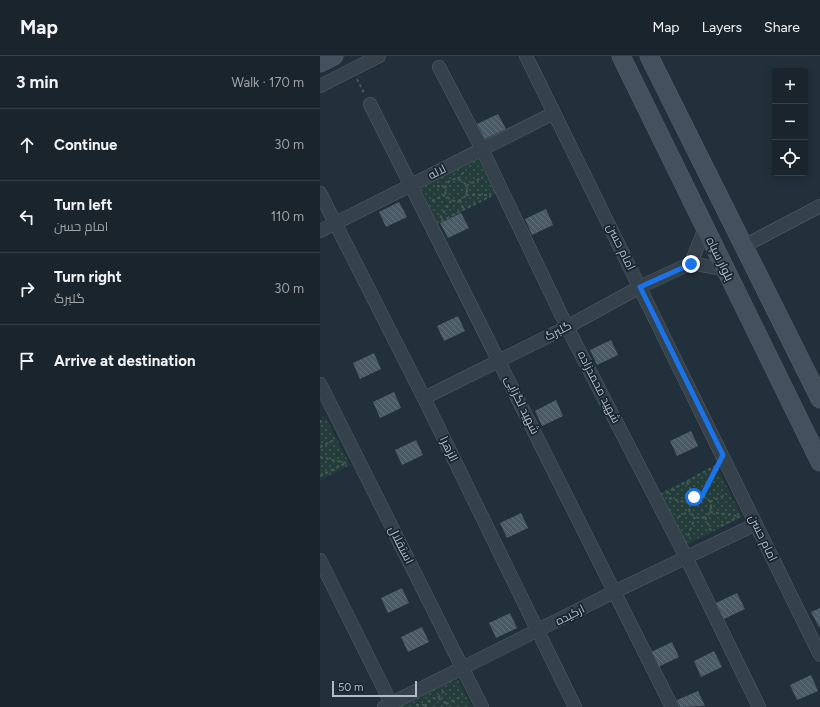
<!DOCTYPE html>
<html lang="en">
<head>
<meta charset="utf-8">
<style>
	body { margin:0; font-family:Figtree,Cairo,sans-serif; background:#222c34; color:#f1f3f6 }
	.controls { position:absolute; right:12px; top:12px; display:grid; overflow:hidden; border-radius:4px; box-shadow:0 2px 10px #0003 }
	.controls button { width:36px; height:36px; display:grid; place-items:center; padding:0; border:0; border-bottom:1px solid #374148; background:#19242c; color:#f1f3f6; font:20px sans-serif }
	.scale { position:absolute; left:12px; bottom:10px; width:85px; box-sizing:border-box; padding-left:4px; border:2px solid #b0bcc7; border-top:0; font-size:11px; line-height:14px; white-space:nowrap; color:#b0bcc7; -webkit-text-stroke:3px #1a262f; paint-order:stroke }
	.stop { position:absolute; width:12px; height:12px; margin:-9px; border:3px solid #1a73e8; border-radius:50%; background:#fff }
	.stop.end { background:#1a73e8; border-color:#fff; box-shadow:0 1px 4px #0008 }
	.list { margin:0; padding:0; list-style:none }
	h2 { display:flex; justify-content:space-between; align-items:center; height:52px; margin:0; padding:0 16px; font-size:17px }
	h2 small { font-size:13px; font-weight:400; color:#9fa4a9 }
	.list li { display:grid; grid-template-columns:26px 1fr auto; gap:12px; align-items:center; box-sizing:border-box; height:72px; padding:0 16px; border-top:1px solid #374148 }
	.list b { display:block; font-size:15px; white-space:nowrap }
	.list p { margin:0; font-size:13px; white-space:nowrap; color:#9fa4a9 }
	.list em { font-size:13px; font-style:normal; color:#9fa4a9 }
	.icon { flex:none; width:22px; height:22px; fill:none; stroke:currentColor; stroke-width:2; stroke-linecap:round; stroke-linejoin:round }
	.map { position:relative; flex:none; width:500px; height:651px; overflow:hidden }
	header { display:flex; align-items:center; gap:24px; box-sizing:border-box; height:56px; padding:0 20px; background:#19242c; border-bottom:1px solid #374148 }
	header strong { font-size:19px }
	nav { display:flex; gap:22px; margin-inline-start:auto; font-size:14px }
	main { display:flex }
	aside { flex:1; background:#19242c }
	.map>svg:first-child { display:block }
	.park { fill:url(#park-dots) }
	.building { fill:url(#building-back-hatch) }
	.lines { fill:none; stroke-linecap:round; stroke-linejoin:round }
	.street-casing { stroke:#535f68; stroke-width:14 }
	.secondary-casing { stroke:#535f68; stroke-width:19 }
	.path { stroke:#435a59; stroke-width:2; stroke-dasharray:3 3; stroke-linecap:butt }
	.street { stroke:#35414b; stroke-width:13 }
	.secondary { stroke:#43515e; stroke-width:18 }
	.route { stroke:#1a73e8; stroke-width:5 }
	.labels { text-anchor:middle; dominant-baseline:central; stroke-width:3.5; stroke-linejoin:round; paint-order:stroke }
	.street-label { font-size:12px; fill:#b0bcc7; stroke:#1a262f }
</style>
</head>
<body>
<header>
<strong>Map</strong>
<nav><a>Map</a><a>Layers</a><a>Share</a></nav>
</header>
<main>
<aside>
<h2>3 min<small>Walk · 170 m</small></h2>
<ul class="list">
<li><svg class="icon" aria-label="ahead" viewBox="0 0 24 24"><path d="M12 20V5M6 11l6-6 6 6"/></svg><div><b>Continue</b></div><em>30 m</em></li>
<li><svg class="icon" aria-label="left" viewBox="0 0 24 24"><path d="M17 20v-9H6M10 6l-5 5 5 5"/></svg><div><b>Turn left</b><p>امام حسن</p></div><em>110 m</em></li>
<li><svg class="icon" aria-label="right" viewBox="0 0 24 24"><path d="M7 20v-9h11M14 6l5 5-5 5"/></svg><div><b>Turn right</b><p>گلبرگ</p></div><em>30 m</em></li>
<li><svg class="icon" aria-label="arrive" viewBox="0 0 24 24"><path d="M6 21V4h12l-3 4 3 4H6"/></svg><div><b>Arrive at destination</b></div></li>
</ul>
</aside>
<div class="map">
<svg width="500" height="651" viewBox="0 0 500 651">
	<defs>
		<pattern id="park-dots" width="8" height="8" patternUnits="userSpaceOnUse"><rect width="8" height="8" fill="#243d3b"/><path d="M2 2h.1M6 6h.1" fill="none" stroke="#415756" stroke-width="1.8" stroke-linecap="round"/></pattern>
		<pattern id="building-back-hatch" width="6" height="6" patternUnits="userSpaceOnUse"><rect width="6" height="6" fill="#4a5a66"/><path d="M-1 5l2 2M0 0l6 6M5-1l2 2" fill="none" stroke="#62707a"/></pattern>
	</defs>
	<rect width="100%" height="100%" fill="#21303a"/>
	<g class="park">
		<path d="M 156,99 L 176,138 L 118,168 L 99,129 Z"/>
		<path d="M 6,362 L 30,409 L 0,424 L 0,365 Z"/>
		<path d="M 396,409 L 422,461 L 364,490 L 338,438 Z"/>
		<path d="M 136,620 L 152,651 L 79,651 Z"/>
	</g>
	<g class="building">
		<path d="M 178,58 L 186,73 L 165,83 L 157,68 Z"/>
		<path d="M 79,146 L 87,161 L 66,171 L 59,156 Z"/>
		<path d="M 226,153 L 233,169 L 212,179 L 205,163 Z"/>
		<path d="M 141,157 L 149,172 L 128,182 L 120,167 Z"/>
		<path d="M 138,260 L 145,275 L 124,285 L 117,270 Z"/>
		<path d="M 291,284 L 298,299 L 277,309 L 270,294 Z"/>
		<path d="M 54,297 L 61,313 L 40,323 L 33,307 Z"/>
		<path d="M 74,336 L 81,352 L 60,362 L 53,346 Z"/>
		<path d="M 236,344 L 243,360 L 222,370 L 215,355 Z"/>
		<path d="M 371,375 L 378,390 L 357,400 L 350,385 Z"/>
		<path d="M 96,384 L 103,399 L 82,409 L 75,394 Z"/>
		<path d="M 201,457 L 208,472 L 187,482 L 180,467 Z"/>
		<path d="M 82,532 L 89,547 L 68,557 L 61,542 Z"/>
		<path d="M 417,537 L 425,553 L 404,563 L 396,547 Z"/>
		<path d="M 500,552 L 500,570 L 499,571 L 491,556 Z"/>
		<path d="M 190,557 L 197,572 L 176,582 L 169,567 Z"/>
		<path d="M 102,571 L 109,586 L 88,596 L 81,581 Z"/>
		<path d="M 352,586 L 359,601 L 338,611 L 331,596 Z"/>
		<path d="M 394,595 L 402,611 L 381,621 L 374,605 Z"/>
		<path d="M 491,619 L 498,635 L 477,644 L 470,629 Z"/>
		<path d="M 378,635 L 385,650 L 360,651 L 357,644 Z"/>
	</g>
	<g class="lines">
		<g class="street-casing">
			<g id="street">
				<path d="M 206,0 L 500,599"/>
				<path d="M 119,11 L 162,93 L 247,271 L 366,501 L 439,651"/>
				<path d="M 0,30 L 59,0"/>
				<path d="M 50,48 L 352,651"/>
				<path d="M 0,137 L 104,342 L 255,651"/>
				<path d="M 0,175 L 234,57"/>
				<path d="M 424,190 L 500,150"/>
				<path d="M 371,207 L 385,172"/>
				<path d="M 371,207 L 406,214"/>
				<path d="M 0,328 L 162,651"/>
				<path d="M 104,342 L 247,271 L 320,231 L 371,207"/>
				<path d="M 0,504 L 73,651"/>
				<path d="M 64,651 L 294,536 L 436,468"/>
			</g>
		</g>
		<g class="secondary-casing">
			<g id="secondary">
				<path d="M 301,0 L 500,406"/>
				<path d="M 329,0 L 500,343"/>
				<path d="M 0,7 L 14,0"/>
			</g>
		</g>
		<g class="path">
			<path d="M 37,23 L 45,39"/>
			<circle cx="136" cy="134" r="11"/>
			<path d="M 138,123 L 144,116"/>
			<path d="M 117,130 L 125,131"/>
			<path d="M 146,130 L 163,121"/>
			<path d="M 146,139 L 171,139"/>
			<path d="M 140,144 L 144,154"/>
			<path d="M 112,145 L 125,139"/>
			<path d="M 120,162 L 131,145"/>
			<path d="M 121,165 L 171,140"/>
			<path d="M 0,367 L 3,361"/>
			<path d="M 0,391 L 14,384"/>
			<path d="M 0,401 L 26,407"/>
			<path d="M 0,420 L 26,407"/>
			<path d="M 367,426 L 374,441"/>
			<path d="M 346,437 L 395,410"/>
			<circle cx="380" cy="451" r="11"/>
			<path d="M 382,440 L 395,412"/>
			<path d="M 349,442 L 369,447"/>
			<path d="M 390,446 L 407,438"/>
			<path d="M 390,456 L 419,460"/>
			<path d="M 358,461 L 370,455"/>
			<path d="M 385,461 L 391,475"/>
			<path d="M 401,470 L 420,460"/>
			<path d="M 368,480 L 375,461"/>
			<path d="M 118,642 L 124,635"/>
			<path d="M 126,648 L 143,640"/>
			<path d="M 96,649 L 105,649"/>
			<path d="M 105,651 L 107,646 L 114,642 L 123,644 L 127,651"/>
		</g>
		<use href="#street" class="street"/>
		<use href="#secondary" class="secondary"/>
	</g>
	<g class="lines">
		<path class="route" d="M 371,208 L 320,231 L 403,399 L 382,440 L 374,441"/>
	</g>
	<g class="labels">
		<g class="street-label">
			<text transform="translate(117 116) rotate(-27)">لاله</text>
			<text transform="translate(301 191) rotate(64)">امام حسن</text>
			<text transform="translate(400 203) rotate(64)">بلوار سپاه</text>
			<text transform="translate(238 275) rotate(-27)">گلبرگ</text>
			<text transform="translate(279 331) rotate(63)">شهید محمدزاده</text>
			<text transform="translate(202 349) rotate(64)">شهید لگزایی</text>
			<text transform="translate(129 393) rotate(64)">الزهرا</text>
			<text transform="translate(443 482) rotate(64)">امام حسن</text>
			<text transform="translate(81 489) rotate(63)">استقلال</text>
			<text transform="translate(250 559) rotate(-27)">ارکیده</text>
		</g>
	</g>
</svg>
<div class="controls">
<button>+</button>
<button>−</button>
<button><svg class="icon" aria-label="locate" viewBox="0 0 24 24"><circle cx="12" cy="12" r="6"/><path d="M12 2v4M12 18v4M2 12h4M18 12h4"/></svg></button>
</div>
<div class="scale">50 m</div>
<div class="stop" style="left:374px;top:441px"></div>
<div class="stop end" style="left:371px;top:208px"></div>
</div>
</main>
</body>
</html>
